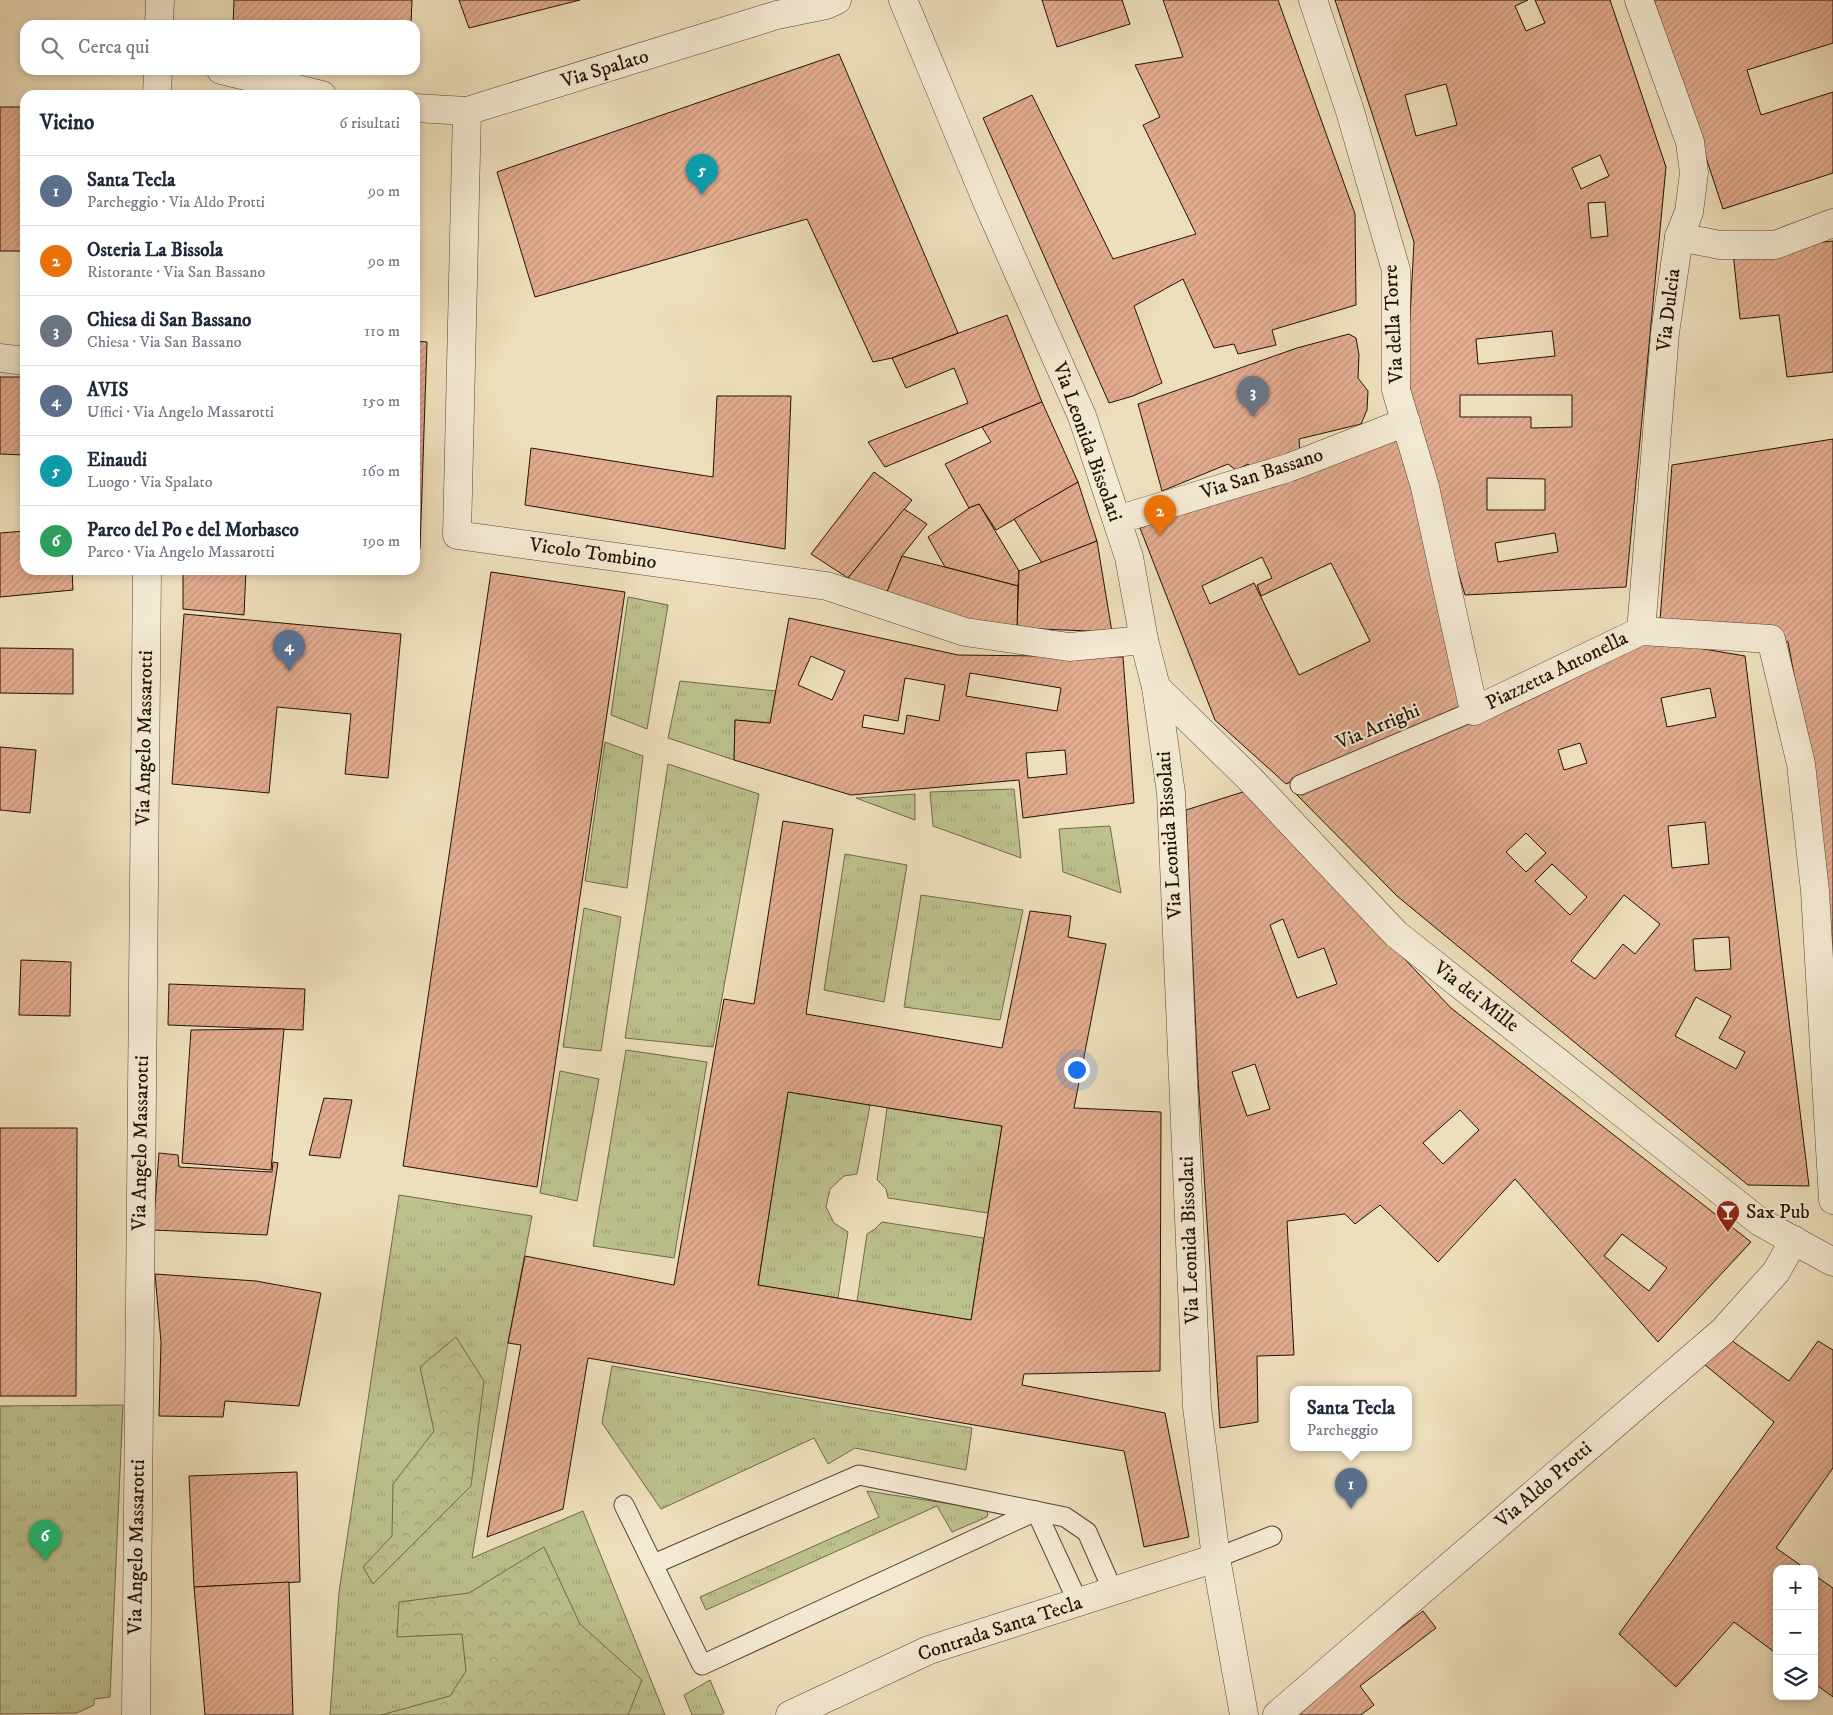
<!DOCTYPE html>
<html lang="it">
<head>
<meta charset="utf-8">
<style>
	body { margin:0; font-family:"IM FELL DW Pica",serif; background:#f2f2f3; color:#1f2937 }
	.controls { position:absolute; right:15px; bottom:15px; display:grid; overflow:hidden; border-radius:10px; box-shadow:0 2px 8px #0003 }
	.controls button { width:45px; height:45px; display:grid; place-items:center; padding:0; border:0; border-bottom:1px solid #e0e1e3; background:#fff; color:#1f2937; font:25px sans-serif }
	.you { position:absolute; left:1076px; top:1069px; width:18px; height:18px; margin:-12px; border:4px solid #fff; border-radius:50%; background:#1a73e8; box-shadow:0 0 0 8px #1a73e833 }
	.badge { display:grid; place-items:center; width:32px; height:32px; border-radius:50%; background:#b45309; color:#fff; font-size:16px; font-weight:700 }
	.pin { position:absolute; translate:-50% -41px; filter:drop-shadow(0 1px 2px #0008) }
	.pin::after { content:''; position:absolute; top:26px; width:18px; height:15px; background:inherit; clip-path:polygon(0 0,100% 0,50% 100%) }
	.popup { position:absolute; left:1290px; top:1386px; width:122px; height:65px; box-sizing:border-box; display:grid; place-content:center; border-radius:10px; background:#fff; filter:drop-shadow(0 1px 4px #0005); font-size:16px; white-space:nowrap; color:#747a83 }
	.popup b { font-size:19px; color:#1f2937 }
	.popup::after { content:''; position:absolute; left:50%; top:100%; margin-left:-10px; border:10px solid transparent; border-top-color:#fff }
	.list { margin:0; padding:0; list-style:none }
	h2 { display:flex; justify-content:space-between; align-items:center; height:65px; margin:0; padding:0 20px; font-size:21px }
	h2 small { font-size:16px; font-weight:400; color:#747a83 }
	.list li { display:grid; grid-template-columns:32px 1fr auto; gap:15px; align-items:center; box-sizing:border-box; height:70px; padding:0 20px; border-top:1px solid #e0e1e3 }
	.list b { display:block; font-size:19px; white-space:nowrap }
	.list p { margin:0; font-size:16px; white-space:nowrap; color:#747a83 }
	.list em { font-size:16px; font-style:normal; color:#747a83 }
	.icon { flex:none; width:28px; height:28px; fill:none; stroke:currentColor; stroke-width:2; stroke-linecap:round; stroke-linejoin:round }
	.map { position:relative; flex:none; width:1833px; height:1715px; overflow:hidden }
	.search { position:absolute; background:#fff; box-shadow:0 2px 8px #0003; left:20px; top:20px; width:400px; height:55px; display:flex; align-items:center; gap:12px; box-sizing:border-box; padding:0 18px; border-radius:15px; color:#747a83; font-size:19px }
	.panel { position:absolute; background:#fff; box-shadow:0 2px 8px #0003; left:20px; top:90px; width:400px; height:485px; border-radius:15px }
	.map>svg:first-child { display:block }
	.grass { fill:url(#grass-tufts); stroke:#70694a }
	.forest { fill:url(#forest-crowns); stroke:#70694a }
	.building { fill:url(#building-hatch); stroke:#231106; fill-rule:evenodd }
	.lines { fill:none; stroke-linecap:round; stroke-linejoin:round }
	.service-casing { stroke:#564434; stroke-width:21 }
	.minor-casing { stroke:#564434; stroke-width:29 }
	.tertiary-casing { stroke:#564434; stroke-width:29 }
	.service { stroke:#f4ead3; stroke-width:19 }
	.minor { stroke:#f4ead3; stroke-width:28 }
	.tertiary { stroke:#f4ead3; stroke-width:28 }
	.labels { text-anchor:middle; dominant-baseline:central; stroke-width:4; stroke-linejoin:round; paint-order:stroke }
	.street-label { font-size:20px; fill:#231106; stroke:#f4ead3 }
	.poi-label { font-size:20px; fill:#231106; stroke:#f4ead3; text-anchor:start }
</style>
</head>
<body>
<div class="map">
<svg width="1833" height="1715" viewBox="0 0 1833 1715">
	<defs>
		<pattern id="grass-tufts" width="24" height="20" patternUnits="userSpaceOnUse" patternTransform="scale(1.25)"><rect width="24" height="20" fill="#bcc18e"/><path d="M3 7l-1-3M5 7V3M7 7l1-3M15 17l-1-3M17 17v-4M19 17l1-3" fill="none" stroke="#a1a579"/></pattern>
		<pattern id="forest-crowns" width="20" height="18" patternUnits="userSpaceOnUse" patternTransform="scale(1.25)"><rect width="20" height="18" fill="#bcc18e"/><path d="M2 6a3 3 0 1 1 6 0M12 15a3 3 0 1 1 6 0" fill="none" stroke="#a1a579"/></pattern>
		<pattern id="building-hatch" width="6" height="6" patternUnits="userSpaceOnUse" patternTransform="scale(1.25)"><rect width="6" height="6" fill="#e3ac8f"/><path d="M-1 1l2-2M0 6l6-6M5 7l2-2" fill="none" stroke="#c2937a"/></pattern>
	</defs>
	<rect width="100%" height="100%" fill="#eedfbc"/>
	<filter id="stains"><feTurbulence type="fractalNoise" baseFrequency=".004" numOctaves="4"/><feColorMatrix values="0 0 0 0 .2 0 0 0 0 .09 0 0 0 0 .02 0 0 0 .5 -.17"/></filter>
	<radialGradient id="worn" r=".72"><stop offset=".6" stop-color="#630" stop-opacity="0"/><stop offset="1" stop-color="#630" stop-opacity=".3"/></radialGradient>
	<g class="grass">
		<path d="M 628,597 L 668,605 L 647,729 L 611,715 Z"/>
		<path d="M 680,681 L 776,691 L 770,723 L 735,720 L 734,760 L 668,738 Z"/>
		<path d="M 605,742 L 643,756 L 627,888 L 585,881 Z"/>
		<path d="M 668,764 L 759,794 L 713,1047 L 625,1038 Z"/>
		<path d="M 1014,789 L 1021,858 L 933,826 L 930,792 Z"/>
		<path d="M 915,794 L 915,820 L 856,798 Z"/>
		<path d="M 1110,826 L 1121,893 L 1063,872 L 1059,829 Z"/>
		<path d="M 845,854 L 907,865 L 884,1002 L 824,990 Z"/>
		<path d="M 921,895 L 1023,910 L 1000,1020 L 904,1007 Z"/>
		<path d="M 584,908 L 621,917 L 601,1051 L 563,1047 Z"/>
		<path d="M 626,1050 L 707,1062 L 674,1258 L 593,1246 Z"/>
		<path d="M 560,1071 L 599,1079 L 577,1201 L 540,1193 Z"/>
		<path d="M 788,1092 L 870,1105 L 857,1174 L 844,1176 L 830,1189 L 826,1207 L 834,1223 L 848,1232 L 838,1298 L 758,1285 Z"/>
		<path d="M 887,1108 L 1002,1126 L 988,1213 L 888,1198 L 886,1189 L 877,1180 Z"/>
		<path d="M 399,1195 L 532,1216 L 508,1343 L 472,1558 L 583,1511 L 665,1715 L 330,1715 L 339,1592 Z"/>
		<path d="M 882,1222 L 984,1238 L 971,1320 L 857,1301 L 867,1234 L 875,1229 Z"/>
		<path d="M 612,1366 L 972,1428 L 966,1470 L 855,1448 L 828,1464 L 814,1438 L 661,1509 L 602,1423 Z"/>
		<path d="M 123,1405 L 110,1697 L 94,1699 L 94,1705 L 77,1713 L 0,1714 L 0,1406 Z"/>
		<path d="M 867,1491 L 983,1509 L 988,1513 L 987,1517 L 952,1532 L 937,1506 L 706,1610 L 700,1597 L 879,1517 Z"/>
		<path d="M 710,1680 L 724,1713 L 720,1715 L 692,1715 L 684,1695 Z"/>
	</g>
	<g class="forest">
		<path d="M 456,1337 L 484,1381 L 471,1486 L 373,1584 L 363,1567 L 392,1536 L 393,1484 L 434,1431 L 420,1367 Z"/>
		<path d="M 544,1547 L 580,1624 L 642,1680 L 628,1715 L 381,1715 L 450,1696 L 466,1671 L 462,1634 L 397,1637 L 399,1602 L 469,1593 Z"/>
	</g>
	<g class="building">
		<path d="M 234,0 L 412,0 L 411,25 L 233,25 Z"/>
		<path d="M 459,0 L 580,0 L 469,28 Z"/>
		<path d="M 1042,0 L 1122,0 L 1130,24 L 1057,47 Z"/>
		<path d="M 1163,0 L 1278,0 L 1355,214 L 1356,305 L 1272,330 L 1276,345 L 1238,354 L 1234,344 L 1214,348 L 1183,279 L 1134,306 L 1162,383 L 1133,396 L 1109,403 L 983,118 L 1032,95 L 1113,259 L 1196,234 L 1143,125 L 1160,117 L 1135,65 L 1183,57 Z"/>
		<path d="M 1335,0 L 1528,0 L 1515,6 L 1526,31 L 1545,23 L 1535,0 L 1610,0 L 1666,167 L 1626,587 L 1465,595 L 1420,446 L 1407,372 L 1414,242 ZM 1446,84 L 1457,125 L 1416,136 L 1405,95 ZM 1600,155 L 1609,176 L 1581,189 L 1572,168 ZM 1605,202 L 1608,236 L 1591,238 L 1588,203 ZM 1552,331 L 1555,356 L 1478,364 L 1476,339 ZM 1460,395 L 1572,395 L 1572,427 L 1531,428 L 1531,417 L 1460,417 ZM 1487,478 L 1545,479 L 1545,510 L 1487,510 ZM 1555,533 L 1558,552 L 1498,562 L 1495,543 Z"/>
		<path d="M 1654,0 L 1833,0 L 1833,43 L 1747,70 L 1761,115 L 1833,92 L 1833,173 L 1723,209 Z"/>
		<path d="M 839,54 L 958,333 L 892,358 L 873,362 L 807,219 L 535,297 L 497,172 Z"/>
		<rect x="0" y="107" width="25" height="144"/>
		<path d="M 1833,241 L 1833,372 L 1787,377 L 1779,315 L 1740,319 L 1733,252 Z"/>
		<path d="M 1007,315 L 1042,402 L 885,467 L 868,442 L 968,403 L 954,368 L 906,388 L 892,358 Z"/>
		<path d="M 1349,334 L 1356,338 L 1359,355 L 1358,378 L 1368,391 L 1367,410 L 1361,424 L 1299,439 L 1300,453 L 1252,469 L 1248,464 L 1236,470 L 1228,464 L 1162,491 L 1138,404 L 1297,348 Z"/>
		<path d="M 415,341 L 427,342 L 420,549 L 415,549 Z"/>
		<path d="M 0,377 L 25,377 L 25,455 L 0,454 Z"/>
		<path d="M 717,396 L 791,396 L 785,549 L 525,505 L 531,448 L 713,477 Z"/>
		<path d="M 1042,402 L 1078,482 L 996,530 L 979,504 L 969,508 L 945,464 L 991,442 L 982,427 Z"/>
		<path d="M 1398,434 L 1470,708 L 1286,784 L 1215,720 L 1140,528 ZM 1262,557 L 1272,578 L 1257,585 L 1261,596 L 1331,563 L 1370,641 L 1299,675 L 1254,583 L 1210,604 L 1202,586 Z"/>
		<path d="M 1833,439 L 1833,1054 L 1816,795 L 1788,642 L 1660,620 L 1672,465 Z"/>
		<path d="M 874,472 L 912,500 L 848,578 L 811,554 Z"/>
		<path d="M 1078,482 L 1097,541 L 1042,563 L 1014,519 Z"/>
		<path d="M 979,504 L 1019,571 L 1018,586 L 945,567 L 928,537 L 969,508 Z"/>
		<path d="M 904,509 L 927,524 L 902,556 L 884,599 L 848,578 Z"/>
		<path d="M 25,531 L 25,570 L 72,570 L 73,590 L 0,597 L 0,533 Z"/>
		<path d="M 1097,541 L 1112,632 L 1017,628 L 1019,571 Z"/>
		<path d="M 902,556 L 1018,586 L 1017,628 L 967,624 L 884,599 Z"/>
		<path d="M 183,570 L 246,570 L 244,615 L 183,609 Z"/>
		<path d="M 491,572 L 625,592 L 537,1187 L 403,1166 Z"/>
		<path d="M 184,614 L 401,634 L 388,778 L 345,774 L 351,714 L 277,707 L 269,793 L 172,784 Z"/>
		<path d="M 789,618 L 958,655 L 1123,657 L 1134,803 L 1023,818 L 1019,780 L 851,795 L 734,760 L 735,720 L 770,723 ZM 811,656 L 845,671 L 832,700 L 798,685 ZM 970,673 L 1061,688 L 1057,711 L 966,696 ZM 905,678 L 945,685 L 939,721 L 907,715 L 904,734 L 862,727 L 864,715 L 898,721 ZM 1065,750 L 1067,774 L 1028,778 L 1026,753 Z"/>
		<path d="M 1639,638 L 1745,656 L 1809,1186 L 1748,1185 L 1397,896 L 1295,793 ZM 1710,688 L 1716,717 L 1667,727 L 1661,698 ZM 1580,743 L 1587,763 L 1564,770 L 1558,750 ZM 1705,822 L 1709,864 L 1672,868 L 1668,826 ZM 1526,833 L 1546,853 L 1526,872 L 1506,852 ZM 1552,864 L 1587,897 L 1570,915 L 1535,881 ZM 1624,895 L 1660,924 L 1635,954 L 1623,944 L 1595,979 L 1571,961 ZM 1729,937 L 1731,969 L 1695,971 L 1693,939 ZM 1696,997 L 1731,1016 L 1719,1038 L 1745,1052 L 1736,1069 L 1675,1036 Z"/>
		<path d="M 0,648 L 73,649 L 73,694 L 0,693 Z"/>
		<path d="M 0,747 L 36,750 L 30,813 L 0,810 Z"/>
		<path d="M 1246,791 L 1451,1008 L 1751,1242 L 1658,1342 L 1515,1179 L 1438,1262 L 1380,1205 L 1355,1224 L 1345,1214 L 1287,1221 L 1294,1355 L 1257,1356 L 1258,1422 L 1220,1428 L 1198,1078 L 1186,810 ZM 1283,919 L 1298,958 L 1324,948 L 1337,984 L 1297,998 L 1270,925 ZM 1255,1064 L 1270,1109 L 1247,1116 L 1232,1072 ZM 1460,1110 L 1479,1130 L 1443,1164 L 1423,1143 ZM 1622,1234 L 1667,1268 L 1649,1291 L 1604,1256 Z"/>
		<path d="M 783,821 L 833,829 L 806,1014 L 1002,1048 L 1030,911 L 1071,916 L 1068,937 L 1106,944 L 1074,1108 L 1161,1112 L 1160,1371 L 1024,1374 L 1022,1385 L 1165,1413 L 1189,1537 L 1144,1547 L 1124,1451 L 588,1358 L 563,1509 L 487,1537 L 521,1345 L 508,1343 L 525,1256 L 674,1285 L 724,999 L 754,1004 ZM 788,1092 L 1002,1126 L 971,1320 L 758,1285 Z"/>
		<path d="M 21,960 L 71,962 L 70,1016 L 19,1015 Z"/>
		<path d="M 169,984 L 305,989 L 303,1030 L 168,1025 Z"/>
		<path d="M 284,1029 L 271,1170 L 182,1163 L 191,1030 Z"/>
		<path d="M 324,1098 L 352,1100 L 340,1158 L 309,1155 Z"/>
		<path d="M 0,1128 L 77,1128 L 76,1396 L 0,1396 Z"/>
		<path d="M 159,1153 L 178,1155 L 179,1167 L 272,1172 L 273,1162 L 278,1163 L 267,1235 L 153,1230 Z"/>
		<path d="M 155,1274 L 256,1281 L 321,1293 L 299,1406 L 225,1401 L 223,1417 L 159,1416 L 161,1342 Z"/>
		<path d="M 1728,1338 L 1789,1381 L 1818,1341 L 1833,1350 L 1833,1468 L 1776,1548 L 1806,1569 L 1777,1569 L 1777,1654 L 1734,1622 L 1676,1687 L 1619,1634 L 1774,1422 L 1704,1364 Z"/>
		<path d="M 297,1472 L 300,1582 L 194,1587 L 189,1476 Z"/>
		<path d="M 1814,1575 L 1833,1588 L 1833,1697 L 1814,1683 Z"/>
		<path d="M 289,1582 L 293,1715 L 205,1715 L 194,1587 Z"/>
		<path d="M 1423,1611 L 1436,1628 L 1360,1686 L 1374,1705 L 1361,1715 L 1285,1715 Z"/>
	</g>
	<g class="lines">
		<g class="service-casing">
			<g id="service">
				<path d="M 1300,785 L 1474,711"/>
				<path d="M 624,1505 L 702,1665 L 1036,1511"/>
				<path d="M 1036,1511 L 1078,1602"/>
				<path d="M 1216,1558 L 1272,1536"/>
				<path d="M 654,1564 L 859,1475 L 1065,1517 L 1087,1532 L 1113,1591"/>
			</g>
		</g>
		<g class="minor-casing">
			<g id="minor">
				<path d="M 903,0 L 988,204 L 1082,416 L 1129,557 L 1144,640 L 1156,687 L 1171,793 L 1197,1407 L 1216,1558 L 1244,1715"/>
				<path d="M 1313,0 L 1350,111 L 1396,270 L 1396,390 L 1425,487 L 1474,711 L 1641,631 L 1771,639 L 1801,764 L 1815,891 L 1833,1200"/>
				<path d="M 1639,0 L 1690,142 L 1694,173 L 1689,212 L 1679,237 L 1665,333 L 1641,631"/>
				<path d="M 221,70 L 322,95"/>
				<path d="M 415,108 L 467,111 L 777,15 L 826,5 L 837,0"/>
				<path d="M 467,111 L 457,535 L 827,586 L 965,632 L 1069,647 L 1144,640"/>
				<path d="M 1679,237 L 1720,245 L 1775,245 L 1833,223"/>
				<path d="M 0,358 L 25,361"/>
				<path d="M 1117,520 L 1288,468 L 1406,422"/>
				<path d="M 1156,687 L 1250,779 L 1396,934 L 1760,1222 L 1833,1262"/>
				<path d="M 790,1715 L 929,1650 L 1216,1558"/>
				<path d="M 1277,1715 L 1723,1331 L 1776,1272 L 1794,1240"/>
			</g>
		</g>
		<g class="tertiary-casing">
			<g id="tertiary">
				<path d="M 159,25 L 160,0"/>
				<path d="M 157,95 L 158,70"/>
				<path d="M 136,1715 L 147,570"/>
			</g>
		</g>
		<use href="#service" class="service"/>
		<use href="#minor" class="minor"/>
		<use href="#tertiary" class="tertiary"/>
	</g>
	<defs>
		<g id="bar-pin" transform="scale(1.25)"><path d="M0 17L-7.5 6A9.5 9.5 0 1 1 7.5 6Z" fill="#8f2418" stroke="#f4ead3"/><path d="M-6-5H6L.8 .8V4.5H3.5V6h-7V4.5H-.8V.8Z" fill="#fff"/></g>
	</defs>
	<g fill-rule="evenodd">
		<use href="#bar-pin" x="1728" y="1212"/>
	</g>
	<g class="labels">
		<g class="street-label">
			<text transform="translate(605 69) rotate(-17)">Via Spalato</text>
			<text transform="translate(1669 310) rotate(-83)">Via Dulcia</text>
			<text transform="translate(1394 324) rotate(-93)">Via della Torre</text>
			<text transform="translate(1087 442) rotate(70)">Via Leonida Bissolati</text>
			<text transform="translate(1262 474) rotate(-18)">Via San Bassano</text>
			<text transform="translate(593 554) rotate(8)">Vicolo Tombino</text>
			<text transform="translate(1557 671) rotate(-26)">Piazzetta Antonella</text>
			<text transform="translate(1378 727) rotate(-23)">Via Arrighi</text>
			<text transform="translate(145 738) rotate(-89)">Via Angelo Massarotti</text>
			<text transform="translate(1170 835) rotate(-94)">Via Leonida Bissolati</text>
			<text transform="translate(1476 997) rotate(38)">Via dei Mille</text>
			<text transform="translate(141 1143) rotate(-89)">Via Angelo Massarotti</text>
			<text transform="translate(1190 1240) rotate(-92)">Via Leonida Bissolati</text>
			<text transform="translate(1544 1485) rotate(-41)">Via Aldo Protti</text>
			<text transform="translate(137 1547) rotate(-89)">Via Angelo Massarotti</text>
			<text transform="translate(1000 1629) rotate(-18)">Contrada Santa Tecla</text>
		</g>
		<g class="poi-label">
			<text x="1746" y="1212">Sax Pub</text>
		</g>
	</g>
	<rect width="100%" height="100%" filter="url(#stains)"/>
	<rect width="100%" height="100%" fill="url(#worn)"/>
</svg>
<div class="controls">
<button>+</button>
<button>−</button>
<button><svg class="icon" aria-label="layers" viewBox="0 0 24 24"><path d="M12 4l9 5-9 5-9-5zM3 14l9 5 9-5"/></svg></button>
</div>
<div class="you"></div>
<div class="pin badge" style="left:1351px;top:1509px;background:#5c6f8a">1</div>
<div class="popup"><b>Santa Tecla</b>Parcheggio</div>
<div class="pin badge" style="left:1160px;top:536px;background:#e8710a">2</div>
<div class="pin badge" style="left:1253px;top:417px;background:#6b7280">3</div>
<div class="pin badge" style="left:289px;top:671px;background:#5c6f8a">4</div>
<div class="pin badge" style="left:702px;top:195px;background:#0f9aa8">5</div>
<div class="pin badge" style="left:45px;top:1561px;background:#2e9e5b">6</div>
<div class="search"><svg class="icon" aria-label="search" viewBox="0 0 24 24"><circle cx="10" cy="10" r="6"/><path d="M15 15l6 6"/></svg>Cerca qui</div>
<section class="panel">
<h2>Vicino<small>6 risultati</small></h2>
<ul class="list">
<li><span class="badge" style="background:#5c6f8a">1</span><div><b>Santa Tecla</b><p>Parcheggio · Via Aldo Protti</p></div><em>90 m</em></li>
<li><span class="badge" style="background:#e8710a">2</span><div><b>Osteria La Bissola</b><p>Ristorante · Via San Bassano</p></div><em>90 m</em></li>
<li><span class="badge" style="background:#6b7280">3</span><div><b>Chiesa di San Bassano</b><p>Chiesa · Via San Bassano</p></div><em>110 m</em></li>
<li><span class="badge" style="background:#5c6f8a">4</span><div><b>AVIS</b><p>Uffici · Via Angelo Massarotti</p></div><em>150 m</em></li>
<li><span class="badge" style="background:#0f9aa8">5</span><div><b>Einaudi</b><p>Luogo · Via Spalato</p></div><em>160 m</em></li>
<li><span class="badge" style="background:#2e9e5b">6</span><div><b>Parco del Po e del Morbasco</b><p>Parco · Via Angelo Massarotti</p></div><em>190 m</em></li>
</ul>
</section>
</div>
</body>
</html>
